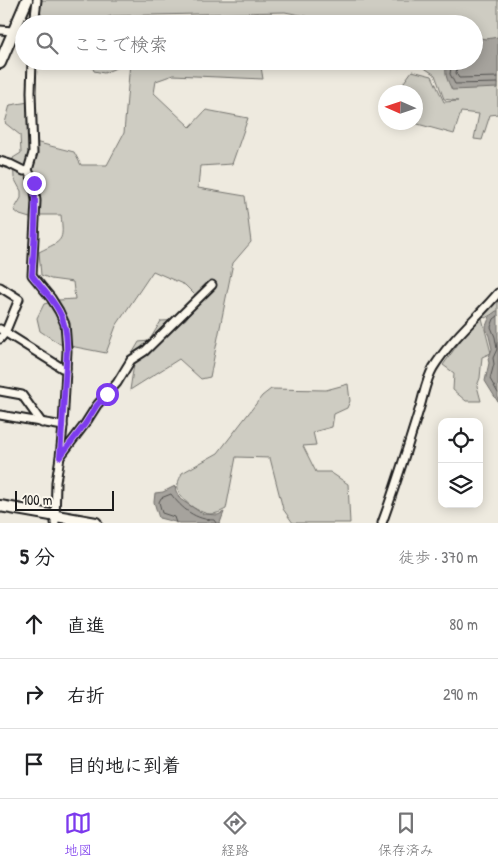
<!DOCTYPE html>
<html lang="ja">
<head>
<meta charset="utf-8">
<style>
	body { margin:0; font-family:"Patrick Hand","Klee One",sans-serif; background:#f6f6f6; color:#202124 }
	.controls { position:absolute; right:15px; bottom:15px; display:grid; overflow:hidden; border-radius:10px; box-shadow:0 2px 12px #0003 }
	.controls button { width:45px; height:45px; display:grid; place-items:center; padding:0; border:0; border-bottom:1px solid #e0e0e0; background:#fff; color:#202124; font:25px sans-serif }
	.compass { position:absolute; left:378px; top:85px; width:45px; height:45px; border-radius:50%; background:#fff; box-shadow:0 2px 12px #0003; rotate:273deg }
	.scale { position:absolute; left:15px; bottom:12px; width:99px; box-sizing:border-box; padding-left:5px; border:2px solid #1c1c1c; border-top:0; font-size:14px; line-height:18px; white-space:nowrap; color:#1c1c1c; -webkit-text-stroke:4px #fbf7ec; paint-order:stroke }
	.stop { position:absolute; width:15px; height:15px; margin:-11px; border:4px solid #7c3aed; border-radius:50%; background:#fff }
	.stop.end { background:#7c3aed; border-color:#fff; box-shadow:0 1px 5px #0008 }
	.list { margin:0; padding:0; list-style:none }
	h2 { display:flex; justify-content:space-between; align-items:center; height:65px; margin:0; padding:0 20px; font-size:21px }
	h2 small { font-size:16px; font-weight:400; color:#757577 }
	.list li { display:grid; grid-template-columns:32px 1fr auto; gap:15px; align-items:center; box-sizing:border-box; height:70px; padding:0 20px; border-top:1px solid #e0e0e0 }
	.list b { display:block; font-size:19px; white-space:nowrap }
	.list em { font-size:16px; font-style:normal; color:#757577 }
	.icon { flex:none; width:28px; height:28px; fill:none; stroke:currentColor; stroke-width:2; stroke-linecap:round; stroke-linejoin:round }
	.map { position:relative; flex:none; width:498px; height:523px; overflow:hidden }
	.search { position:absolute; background:#fff; box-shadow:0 2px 12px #0003; left:15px; right:15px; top:15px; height:55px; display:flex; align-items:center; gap:12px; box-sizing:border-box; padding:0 18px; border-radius:28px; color:#757577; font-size:19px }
	.sheet { height:275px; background:#fff }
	nav { display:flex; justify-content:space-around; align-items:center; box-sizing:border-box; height:70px; border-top:1px solid #e0e0e0; background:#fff; font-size:14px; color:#757577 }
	nav a { display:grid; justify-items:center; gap:2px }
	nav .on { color:#7c3aed }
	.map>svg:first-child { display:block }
	.green { fill:#ceccc2; stroke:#75746f }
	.water { fill:#a6a39d; stroke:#6f6d69 }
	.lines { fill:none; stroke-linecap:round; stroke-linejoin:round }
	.shore { stroke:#535250; stroke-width:1 }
	.street-casing { stroke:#1c1c1c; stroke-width:11 }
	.secondary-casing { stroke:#1c1c1c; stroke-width:14 }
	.street { stroke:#fbf7ec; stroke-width:7 }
	.secondary { stroke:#fbf7ec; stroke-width:10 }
	.route { stroke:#7c3aed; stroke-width:6 }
</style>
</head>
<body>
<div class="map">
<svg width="498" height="523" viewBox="0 0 498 523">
	<rect width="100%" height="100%" fill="#eeeadf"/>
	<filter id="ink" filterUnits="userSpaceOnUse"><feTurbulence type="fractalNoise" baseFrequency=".02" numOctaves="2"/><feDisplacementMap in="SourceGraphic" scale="10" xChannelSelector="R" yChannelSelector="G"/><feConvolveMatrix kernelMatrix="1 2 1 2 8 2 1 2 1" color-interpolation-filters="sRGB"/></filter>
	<g filter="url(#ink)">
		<g class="green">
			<path d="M 38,0 L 498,0 L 498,114 L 490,115 L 482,140 L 474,139 L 479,114 L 461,112 L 454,134 L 414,123 L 416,122 L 416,92 L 401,92 L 404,82 L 412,71 L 432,76 L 444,102 L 458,101 L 444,99 L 435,75 L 414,61 L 474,61 L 474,24 L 346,24 L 285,12 L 111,16 L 90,24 L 43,24 Z"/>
			<path d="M 131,18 L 180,19 L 165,24 L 105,24 L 109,22 Z"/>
			<path d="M 253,18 L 254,24 L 201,24 Z"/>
			<path d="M 90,61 L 260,61 L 263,79 L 173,75 L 156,81 L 154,93 L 190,127 L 206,110 L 248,118 L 232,164 L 200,166 L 198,188 L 245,196 L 251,242 L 233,263 L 210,377 L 201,379 L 179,359 L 130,390 L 134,364 L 133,352 L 139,342 L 149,341 L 161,321 L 185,320 L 200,300 L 185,285 L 153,271 L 116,326 L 106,353 L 60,344 L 40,331 L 37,318 L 44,304 L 59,300 L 75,299 L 73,282 L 51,279 L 41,275 L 39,252 C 63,240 64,242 61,215 L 38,215 L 33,219 L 20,215 L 14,210 L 21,198 L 21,191 L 14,178 L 13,158 L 21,153 L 20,135 L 5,123 L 10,105 L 29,102 L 31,141 L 74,152 L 81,165 L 107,165 L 124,133 L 130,62 L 104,73 L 94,71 Z"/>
			<path d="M 498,296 L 498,311 L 485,318 L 482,314 Z"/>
			<path d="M 482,318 L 491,353 L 482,357 L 480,378 L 477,386 L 481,401 L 466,401 L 453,390 L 454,373 L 443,365 L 463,337 Z"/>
			<path d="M 348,384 L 350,401 L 347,408 L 334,414 L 332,427 L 313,432 L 316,445 L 303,446 L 316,472 L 330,472 L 348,484 L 350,523 L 293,523 L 283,509 L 270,458 L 236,457 L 226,509 C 220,512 217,514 210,514 C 198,513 175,498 178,484 C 178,481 181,476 182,473 L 218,453 L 262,396 L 271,389 L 326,390 Z"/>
		</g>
		<g class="water">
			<path d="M 474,37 L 486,39 L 498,37 L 498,88 L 452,90 C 447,79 443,73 448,61 L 474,61 Z"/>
			<path d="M 496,311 L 498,311 L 498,402 L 485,381 L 489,363 L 488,359 L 492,349 L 489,336 L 486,329 L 486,326 L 490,316 Z"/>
			<path d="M 175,486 L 176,491 L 180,499 L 203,514 L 218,515 L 224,512 L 220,523 L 179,523 L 159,518 L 154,502 L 155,493 L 163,492 Z"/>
		</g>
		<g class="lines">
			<g class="shore">
				<path d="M 452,61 L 450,74 L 455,84 L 498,83"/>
				<path d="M 458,61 L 456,73 L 459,78 L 498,77"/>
				<path d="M 498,316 L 494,319 L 491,327 L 495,337 L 497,349 L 493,358 L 494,364 L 490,379 L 498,393"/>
				<path d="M 176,523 L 174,517 L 162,513 L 159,502 L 161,498 L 171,494 C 182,509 196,520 214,520 L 216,523"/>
			</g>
			<g class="street-casing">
				<g id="street">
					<path d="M 34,24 L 37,0"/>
					<path d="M 0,30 L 13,31"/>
					<path d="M 32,61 L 31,92 L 33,153 L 28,170 L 34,183 L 36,201 L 32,275 L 51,298 L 59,311 L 65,324 L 66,336 L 67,351 L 63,426 L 60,457 L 56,482 L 55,523"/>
					<path d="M 0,161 L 10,164 L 24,171 L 28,170"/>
					<path d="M 0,287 L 19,299 L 5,333 L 0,339"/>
					<path d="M 0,329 L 62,368 L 66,368"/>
					<path d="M 0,391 L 22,395 L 42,423"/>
					<path d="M 0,415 L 63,426"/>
					<path d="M 60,457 L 85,424 L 97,405 L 117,383 L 131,360 L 145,351 L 212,285"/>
					<path d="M 382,523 C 396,485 408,446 420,407 C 424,394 426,380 433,368 C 451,339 477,318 498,293"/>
				</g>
			</g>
			<g class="secondary-casing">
				<g id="secondary">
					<path d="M 0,63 L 27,0"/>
					<path d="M 0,506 L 96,523"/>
				</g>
			</g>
			<use href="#street" class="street"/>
			<use href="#secondary" class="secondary"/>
		</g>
	</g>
	<g class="lines" filter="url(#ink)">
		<path class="route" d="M 34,183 C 37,214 34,244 32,275 C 43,291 59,304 64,324 C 67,332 67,342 67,351 L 60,457 L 85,424 L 97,405 L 107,394"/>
	</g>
</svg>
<div class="controls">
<button><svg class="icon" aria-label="locate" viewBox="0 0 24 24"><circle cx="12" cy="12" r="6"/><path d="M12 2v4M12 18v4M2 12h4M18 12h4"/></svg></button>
<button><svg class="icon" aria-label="layers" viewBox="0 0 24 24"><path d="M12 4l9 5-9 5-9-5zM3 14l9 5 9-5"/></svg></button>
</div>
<svg class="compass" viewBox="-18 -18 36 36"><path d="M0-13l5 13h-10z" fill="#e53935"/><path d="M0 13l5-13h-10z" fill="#757577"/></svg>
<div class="scale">100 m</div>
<div class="stop" style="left:107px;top:394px"></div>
<div class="stop end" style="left:34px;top:183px"></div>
<div class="search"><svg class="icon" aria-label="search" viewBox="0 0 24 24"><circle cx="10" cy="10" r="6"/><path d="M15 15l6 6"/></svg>ここで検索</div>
</div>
<section class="sheet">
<h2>5 分<small>徒歩 · 370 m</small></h2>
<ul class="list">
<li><svg class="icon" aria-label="ahead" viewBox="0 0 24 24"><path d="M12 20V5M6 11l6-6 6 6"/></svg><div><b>直進</b></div><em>80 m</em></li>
<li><svg class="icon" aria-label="right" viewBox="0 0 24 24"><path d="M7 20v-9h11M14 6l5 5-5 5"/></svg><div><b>右折</b></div><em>290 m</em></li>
<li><svg class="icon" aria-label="arrive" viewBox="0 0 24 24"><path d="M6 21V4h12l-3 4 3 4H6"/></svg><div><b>目的地に到着</b></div></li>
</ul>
</section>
<nav>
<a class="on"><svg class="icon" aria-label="map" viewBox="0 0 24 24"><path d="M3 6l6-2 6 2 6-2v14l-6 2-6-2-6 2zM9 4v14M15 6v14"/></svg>地図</a>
<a><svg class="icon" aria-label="directions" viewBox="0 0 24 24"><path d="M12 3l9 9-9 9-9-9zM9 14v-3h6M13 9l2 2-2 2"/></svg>経路</a>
<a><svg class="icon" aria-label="saved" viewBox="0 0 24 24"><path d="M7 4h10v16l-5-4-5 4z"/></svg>保存済み</a>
</nav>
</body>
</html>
